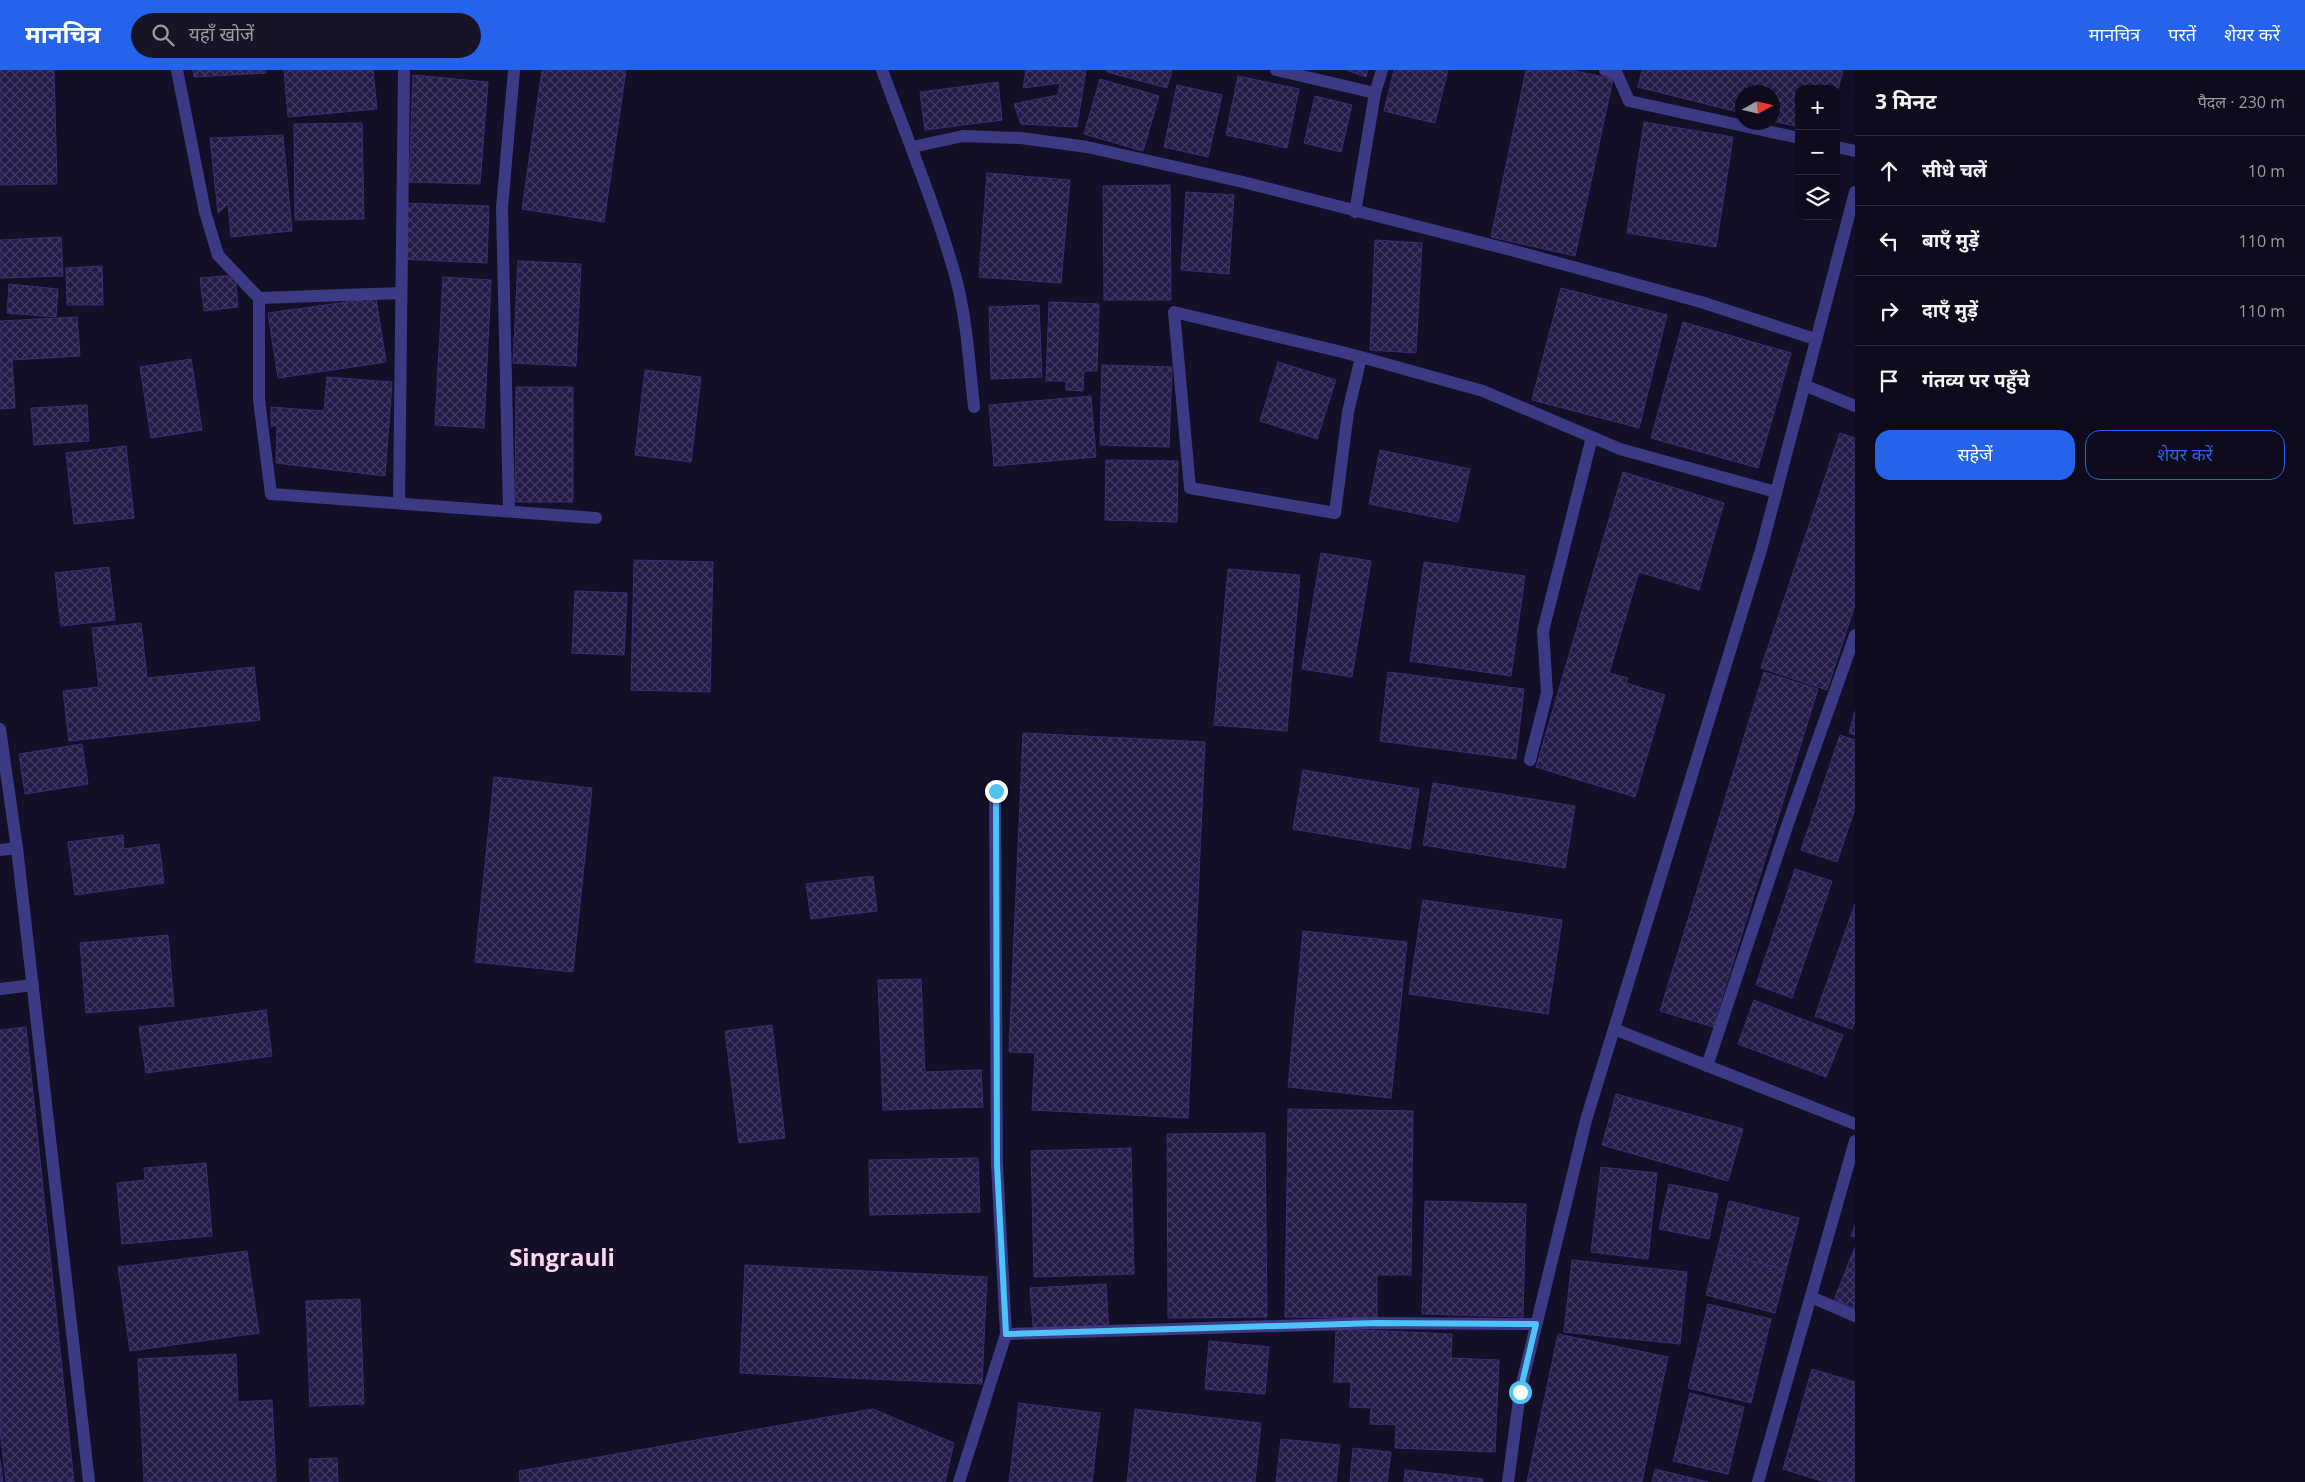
<!DOCTYPE html>
<html lang="hi">
<head>
<meta charset="utf-8">
<style>
	body { margin:0; font-family:"Open Sans","Noto Sans Devanagari",sans-serif; background:#171425; color:#f1f3f6 }
	.controls { position:absolute; right:15px; top:15px; display:grid; overflow:hidden; border-radius:10px; box-shadow:0 5px 20px #0002 }
	.controls button { width:45px; height:45px; display:grid; place-items:center; padding:0; border:0; border-bottom:1px solid #2e2b3b; background:#0e0b1c; color:#f1f3f6; font:25px sans-serif }
	.compass { position:absolute; left:1735px; top:15px; width:45px; height:45px; border-radius:50%; background:#0e0b1c; box-shadow:0 5px 20px #0002; rotate:82deg }
	.stop { position:absolute; width:15px; height:15px; margin:-11px; border:4px solid #4fc3f7; border-radius:50%; background:#fff }
	.stop.end { background:#4fc3f7; border-color:#fff; box-shadow:0 1px 5px #0008 }
	.list { margin:0; padding:0; list-style:none }
	h2 { display:flex; justify-content:space-between; align-items:center; height:65px; margin:0; padding:0 20px; font-size:21px }
	h2 small { font-size:16px; font-weight:400; color:#9b9ba3 }
	.list li { display:grid; grid-template-columns:32px 1fr auto; gap:15px; align-items:center; box-sizing:border-box; height:70px; padding:0 20px; border-top:1px solid #2e2b3b }
	.list b { display:block; font-size:19px; white-space:nowrap }
	.list em { font-size:16px; font-style:normal; color:#9b9ba3 }
	.actions { display:flex; gap:10px; padding:15px 20px }
	.actions a { flex:1; padding:11px 0; border:1px solid #2563eb; border-radius:15px; text-align:center; font-size:18px; color:#2563eb }
	.actions .main { background:#2563eb; color:#fff }
	.icon { flex:none; width:28px; height:28px; fill:none; stroke:currentColor; stroke-width:2; stroke-linecap:round; stroke-linejoin:round }
	.map { position:relative; flex:none; width:1855px; height:1412px; overflow:hidden }
	header { display:flex; align-items:center; gap:30px; box-sizing:border-box; height:70px; padding:0 25px; background:#2563eb; color:#fff }
	header strong { font-size:24px }
	nav { display:flex; gap:28px; margin-inline-start:auto; font-size:18px }
	.search { width:350px; height:45px; background:#171425; display:flex; align-items:center; gap:12px; box-sizing:border-box; padding:0 18px; border-radius:28px; color:#9b9ba3; font-size:19px }
	main { display:flex }
	aside { flex:1; background:#0e0b1c }
	.map>svg:first-child { display:block }
	.building { fill:url(#building-cross-hatch); stroke:#3b2d73 }
	.lines { fill:none; stroke-linecap:round; stroke-linejoin:round }
	.service { stroke:#3d3a85; stroke-width:12 }
	.minor { stroke:#3d3a85; stroke-width:12 }
	.route { stroke:#4fc3f7; stroke-width:6 }
	.labels { text-anchor:middle; dominant-baseline:central; stroke-width:4; stroke-linejoin:round; paint-order:stroke }
	.town-label { font-size:24px; font-weight:bold; fill:#ffd6f0; stroke:#130f26 }
</style>
</head>
<body>
<header>
<strong>मानचित्र</strong>
<div class="search"><svg class="icon" aria-label="search" viewBox="0 0 24 24"><circle cx="10" cy="10" r="6"/><path d="M15 15l6 6"/></svg>यहाँ खोजें</div>
<nav><a>मानचित्र</a><a>परतें</a><a>शेयर करें</a></nav>
</header>
<main>
<div class="map">
<svg width="1855" height="1412" viewBox="0 0 1855 1412">
	<defs>
		<pattern id="building-cross-hatch" width="8" height="8" patternUnits="userSpaceOnUse" patternTransform="scale(1.25)"><rect width="8" height="8" fill="#241b47"/><path d="M0 0l8 8M0 8l8-8" fill="none" stroke="#433b63"/></pattern>
	</defs>
	<rect width="100%" height="100%" fill="#130f26"/>
	<g class="building">
		<path d="M 0,0 L 54,0 L 57,114 L 0,115 Z"/>
		<path d="M 193,0 L 266,0 L 266,3 L 194,7 Z"/>
		<path d="M 284,0 L 373,0 L 377,39 L 288,47 Z"/>
		<path d="M 542,0 L 626,0 L 604,152 L 522,139 Z"/>
		<path d="M 1026,0 L 1086,0 L 1077,57 L 1021,54 L 1014,34 L 1058,25 L 1060,13 L 1023,18 Z"/>
		<path d="M 1107,0 L 1172,0 L 1167,18 L 1107,2 Z"/>
		<path d="M 1346,0 L 1368,0 L 1366,7 Z"/>
		<path d="M 1394,0 L 1448,0 L 1435,53 L 1384,41 Z"/>
		<path d="M 1526,0 L 1571,0 L 1613,9 L 1575,186 L 1491,167 Z"/>
		<path d="M 1642,0 L 1843,0 L 1836,27 L 1836,19 L 1799,19 L 1799,57 L 1772,51 L 1772,22 L 1742,22 L 1742,43 L 1638,17 Z"/>
		<path d="M 413,5 L 488,12 L 480,114 L 409,112 Z"/>
		<path d="M 1238,6 L 1299,19 L 1287,78 L 1226,65 Z"/>
		<path d="M 1100,9 L 1159,26 L 1143,81 L 1084,64 Z"/>
		<path d="M 998,12 L 1002,50 L 925,60 L 920,22 Z"/>
		<path d="M 1177,15 L 1222,25 L 1208,87 L 1164,77 Z"/>
		<path d="M 1315,26 L 1352,35 L 1341,82 L 1304,73 Z"/>
		<path d="M 1644,52 L 1733,67 L 1716,177 L 1627,163 Z"/>
		<path d="M 362,53 L 364,149 L 295,150 L 294,54 Z"/>
		<path d="M 283,65 L 292,161 L 231,167 L 228,134 L 218,143 L 210,68 Z"/>
		<path d="M 987,103 L 1070,110 L 1061,213 L 979,207 Z"/>
		<path d="M 1170,115 L 1171,230 L 1104,230 L 1103,116 Z"/>
		<path d="M 1186,122 L 1234,125 L 1229,204 L 1181,200 Z"/>
		<path d="M 400,133 L 489,136 L 487,193 L 399,189 Z"/>
		<path d="M 61,167 L 63,206 L 0,208 L 0,170 Z"/>
		<path d="M 1375,170 L 1422,173 L 1416,283 L 1370,280 Z"/>
		<path d="M 518,191 L 581,194 L 576,296 L 513,293 Z"/>
		<path d="M 102,196 L 103,235 L 67,235 L 66,198 Z"/>
		<path d="M 235,205 L 238,237 L 204,241 L 200,208 Z"/>
		<path d="M 443,207 L 491,210 L 484,358 L 435,355 Z"/>
		<path d="M 9,214 L 58,219 L 56,247 L 7,243 Z"/>
		<path d="M 1561,218 L 1667,245 L 1639,358 L 1532,330 Z"/>
		<path d="M 376,228 L 386,292 L 278,308 L 268,243 Z"/>
		<path d="M 1049,232 L 1099,234 L 1097,301 L 1084,301 L 1083,321 L 1066,320 L 1066,311 L 1046,311 Z"/>
		<path d="M 1039,235 L 1042,307 L 991,309 L 989,237 Z"/>
		<path d="M 77,247 L 80,286 L 12,290 L 15,338 L 0,339 L 0,251 Z"/>
		<path d="M 1683,252 L 1791,283 L 1758,398 L 1651,368 Z"/>
		<path d="M 191,289 L 202,360 L 151,368 L 140,297 Z"/>
		<path d="M 1278,292 L 1336,310 L 1317,369 L 1260,351 Z"/>
		<path d="M 1102,295 L 1172,297 L 1169,377 L 1100,375 Z"/>
		<path d="M 645,300 L 701,307 L 691,392 L 635,385 Z"/>
		<path d="M 327,307 L 392,312 L 385,406 L 276,393 L 277,355 L 271,357 L 271,337 L 324,341 Z"/>
		<path d="M 516,317 L 573,317 L 573,432 L 515,432 Z"/>
		<path d="M 1091,326 L 1096,387 L 994,396 L 989,335 Z"/>
		<path d="M 87,335 L 89,371 L 34,375 L 31,338 Z"/>
		<path d="M 1840,363 L 1855,368 L 1855,535 L 1827,620 L 1761,598 Z"/>
		<path d="M 126,376 L 134,448 L 74,454 L 66,383 Z"/>
		<path d="M 1380,380 L 1470,399 L 1458,452 L 1369,434 Z"/>
		<path d="M 1106,390 L 1178,391 L 1177,452 L 1105,450 Z"/>
		<path d="M 1623,402 L 1724,433 L 1699,520 L 1639,502 L 1609,603 L 1628,608 L 1626,613 L 1665,625 L 1635,727 L 1536,697 Z"/>
		<path d="M 1321,483 L 1371,491 L 1352,607 L 1302,599 Z"/>
		<path d="M 634,490 L 713,492 L 710,622 L 631,620 Z"/>
		<path d="M 1424,492 L 1525,506 L 1511,606 L 1410,591 Z"/>
		<path d="M 109,497 L 115,550 L 61,556 L 55,503 Z"/>
		<path d="M 1228,499 L 1300,505 L 1287,661 L 1214,655 Z"/>
		<path d="M 575,521 L 627,523 L 624,585 L 572,583 Z"/>
		<path d="M 141,553 L 147,608 L 254,597 L 260,650 L 69,671 L 63,621 L 99,617 L 92,558 Z"/>
		<path d="M 1388,602 L 1524,619 L 1516,689 L 1380,671 Z"/>
		<path d="M 1764,602 L 1818,619 L 1713,957 L 1660,941 Z"/>
		<path d="M 1855,641 L 1855,665 L 1849,663 Z"/>
		<path d="M 1023,663 L 1205,672 L 1188,1048 L 1032,1040 L 1035,983 L 1009,982 Z"/>
		<path d="M 1840,665 L 1855,670 L 1855,739 L 1837,792 L 1801,780 Z"/>
		<path d="M 82,674 L 88,714 L 25,724 L 19,684 Z"/>
		<path d="M 1303,700 L 1419,719 L 1410,779 L 1293,759 Z"/>
		<path d="M 494,707 L 592,718 L 573,902 L 475,892 Z"/>
		<path d="M 1433,713 L 1575,736 L 1565,798 L 1423,775 Z"/>
		<path d="M 123,765 L 124,779 L 159,774 L 164,813 L 75,825 L 68,772 Z"/>
		<path d="M 1795,799 L 1832,811 L 1792,928 L 1756,915 Z"/>
		<path d="M 873,806 L 877,841 L 811,849 L 806,814 Z"/>
		<path d="M 1423,830 L 1562,850 L 1548,944 L 1409,924 Z"/>
		<path d="M 1855,834 L 1855,952 L 1852,959 L 1815,946 Z"/>
		<path d="M 1303,861 L 1407,872 L 1391,1028 L 1288,1017 Z"/>
		<path d="M 168,865 L 174,936 L 86,943 L 80,873 Z"/>
		<path d="M 921,909 L 925,1002 L 981,1000 L 983,1037 L 883,1040 L 878,910 Z"/>
		<path d="M 1754,930 L 1843,965 L 1826,1007 L 1738,974 Z"/>
		<path d="M 266,940 L 272,986 L 146,1003 L 139,957 Z"/>
		<path d="M 772,955 L 785,1068 L 739,1073 L 725,961 Z"/>
		<path d="M 26,957 L 74,1412 L 6,1412 L 0,1360 L 0,960 Z"/>
		<path d="M 1616,1024 L 1743,1059 L 1728,1111 L 1602,1075 Z"/>
		<path d="M 1288,1039 L 1413,1041 L 1411,1205 L 1377,1205 L 1377,1248 L 1285,1247 Z"/>
		<path d="M 1265,1063 L 1267,1247 L 1168,1248 L 1167,1064 Z"/>
		<path d="M 1131,1078 L 1134,1204 L 1034,1207 L 1031,1081 Z"/>
		<path d="M 978,1088 L 980,1142 L 870,1145 L 869,1090 Z"/>
		<path d="M 206,1093 L 212,1166 L 122,1174 L 117,1113 L 145,1110 L 144,1098 Z"/>
		<path d="M 1601,1097 L 1657,1103 L 1648,1189 L 1591,1182 Z"/>
		<path d="M 1669,1114 L 1718,1124 L 1709,1169 L 1659,1159 Z"/>
		<path d="M 1425,1131 L 1526,1134 L 1523,1247 L 1422,1244 Z"/>
		<path d="M 1729,1131 L 1799,1148 L 1786,1200 L 1717,1182 Z"/>
		<path d="M 1855,1155 L 1855,1167 L 1851,1166 Z"/>
		<path d="M 1855,1177 L 1855,1239 L 1834,1230 Z"/>
		<path d="M 247,1181 L 259,1263 L 130,1281 L 118,1197 Z"/>
		<path d="M 1717,1182 L 1786,1200 L 1775,1243 L 1706,1225 Z"/>
		<path d="M 1572,1190 L 1687,1202 L 1680,1274 L 1564,1262 Z"/>
		<path d="M 745,1195 L 987,1207 L 982,1314 L 740,1303 Z"/>
		<path d="M 1106,1214 L 1109,1263 L 1034,1268 L 1030,1218 Z"/>
		<path d="M 360,1229 L 364,1334 L 310,1336 L 306,1231 Z"/>
		<path d="M 1708,1234 L 1771,1249 L 1751,1333 L 1688,1318 Z"/>
		<path d="M 1336,1259 L 1452,1264 L 1451,1288 L 1499,1290 L 1495,1382 L 1395,1378 L 1396,1355 L 1370,1354 L 1371,1338 L 1350,1337 L 1351,1312 L 1334,1312 Z"/>
		<path d="M 1558,1264 L 1668,1287 L 1642,1412 L 1527,1412 Z"/>
		<path d="M 1209,1271 L 1269,1277 L 1265,1324 L 1205,1319 Z"/>
		<path d="M 236,1284 L 238,1332 L 272,1330 L 276,1412 L 144,1412 L 138,1289 Z"/>
		<path d="M 1812,1299 L 1855,1312 L 1855,1412 L 1825,1412 L 1783,1399 Z"/>
		<path d="M 1690,1323 L 1744,1337 L 1728,1404 L 1673,1391 Z"/>
		<path d="M 1019,1333 L 1100,1343 L 1092,1412 L 1009,1412 Z"/>
		<path d="M 873,1339 L 954,1373 L 945,1412 L 520,1412 L 519,1401 Z"/>
		<path d="M 1135,1339 L 1261,1353 L 1255,1412 L 1127,1412 Z"/>
		<path d="M 1281,1369 L 1340,1375 L 1336,1412 L 1276,1412 Z"/>
		<path d="M 1353,1378 L 1391,1382 L 1387,1412 L 1350,1412 Z"/>
		<path d="M 337,1388 L 338,1412 L 310,1412 L 309,1389 Z"/>
		<path d="M 0,1389 L 3,1412 L 0,1412 Z"/>
		<path d="M 1655,1399 L 1708,1412 L 1652,1412 Z"/>
		<path d="M 1405,1400 L 1483,1409 L 1483,1412 L 1404,1412 Z"/>
	</g>
	<g class="lines">
		<g class="service">
			<path d="M 882,0 C 907,68 935,135 955,205 C 967,248 969,293 974,337"/>
			<path d="M 1276,0 L 1375,23 L 1382,0"/>
			<path d="M 1605,0 L 1617,4 L 1629,31 L 1799,68"/>
			<path d="M 1836,77 L 1855,81"/>
			<path d="M 1355,142 L 1375,23"/>
			<path d="M 1361,287 L 1348,342 L 1335,443 L 1190,418 L 1174,242 L 1342,282 L 1361,287 L 1483,321 L 1620,379 L 1776,422"/>
			<path d="M 1530,690 L 1547,623 L 1543,561 L 1592,367"/>
			<path d="M 0,780 L 17,778"/>
			<path d="M 0,919 L 33,915"/>
			<path d="M 1707,996 L 1786,759 L 1855,565"/>
		</g>
		<g class="minor">
			<path d="M 177,0 L 205,142 L 218,185 L 259,228 L 259,330 L 271,424 L 596,448"/>
			<path d="M 912,77 L 963,66 L 1021,68 L 1087,77 L 1243,112 L 1511,180 L 1701,232 L 1815,269"/>
			<path d="M 259,228 L 401,223"/>
			<path d="M 1804,315 L 1855,336"/>
			<path d="M 399,433 L 404,0"/>
			<path d="M 509,441 L 502,138 L 514,0"/>
			<path d="M 0,659 L 17,778 L 89,1412"/>
			<path d="M 1614,959 L 1855,1054"/>
			<path d="M 1811,1227 L 1855,1246"/>
			<path d="M 1006,1264 L 1377,1253 L 1536,1254"/>
			<path d="M 959,1412 L 1006,1264 L 997,1095 L 995,721"/>
			<path d="M 1508,1412 L 1520,1322 L 1586,1050 L 1761,480 L 1855,122"/>
			<path d="M 1758,1412 L 1855,1071"/>
		</g>
	</g>
	<g class="lines">
		<path class="route" d="M 996,721 L 997,1095 L 1006,1264 L 1377,1253 L 1536,1254 L 1520,1322"/>
	</g>
	<g class="labels">
		<g class="town-label">
			<text x="562" y="1186">Singrauli</text>
		</g>
	</g>
</svg>
<div class="controls">
<button>+</button>
<button>−</button>
<button><svg class="icon" aria-label="layers" viewBox="0 0 24 24"><path d="M12 4l9 5-9 5-9-5zM3 14l9 5 9-5"/></svg></button>
</div>
<svg class="compass" viewBox="-18 -18 36 36"><path d="M0-13l5 13h-10z" fill="#e53935"/><path d="M0 13l5-13h-10z" fill="#9b9ba3"/></svg>
<div class="stop" style="left:1520px;top:1322px"></div>
<div class="stop end" style="left:996px;top:721px"></div>
</div>
<aside>
<h2>3 मिनट<small>पैदल · 230 m</small></h2>
<ul class="list">
<li><svg class="icon" aria-label="ahead" viewBox="0 0 24 24"><path d="M12 20V5M6 11l6-6 6 6"/></svg><div><b>सीधे चलें</b></div><em>10 m</em></li>
<li><svg class="icon" aria-label="left" viewBox="0 0 24 24"><path d="M17 20v-9H6M10 6l-5 5 5 5"/></svg><div><b>बाएँ मुड़ें</b></div><em>110 m</em></li>
<li><svg class="icon" aria-label="right" viewBox="0 0 24 24"><path d="M7 20v-9h11M14 6l5 5-5 5"/></svg><div><b>दाएँ मुड़ें</b></div><em>110 m</em></li>
<li><svg class="icon" aria-label="arrive" viewBox="0 0 24 24"><path d="M6 21V4h12l-3 4 3 4H6"/></svg><div><b>गंतव्य पर पहुँचे</b></div></li>
</ul>
<div class="actions"><a class="main">सहेजें</a><a>शेयर करें</a></div>
</aside>
</main>
</body>
</html>
